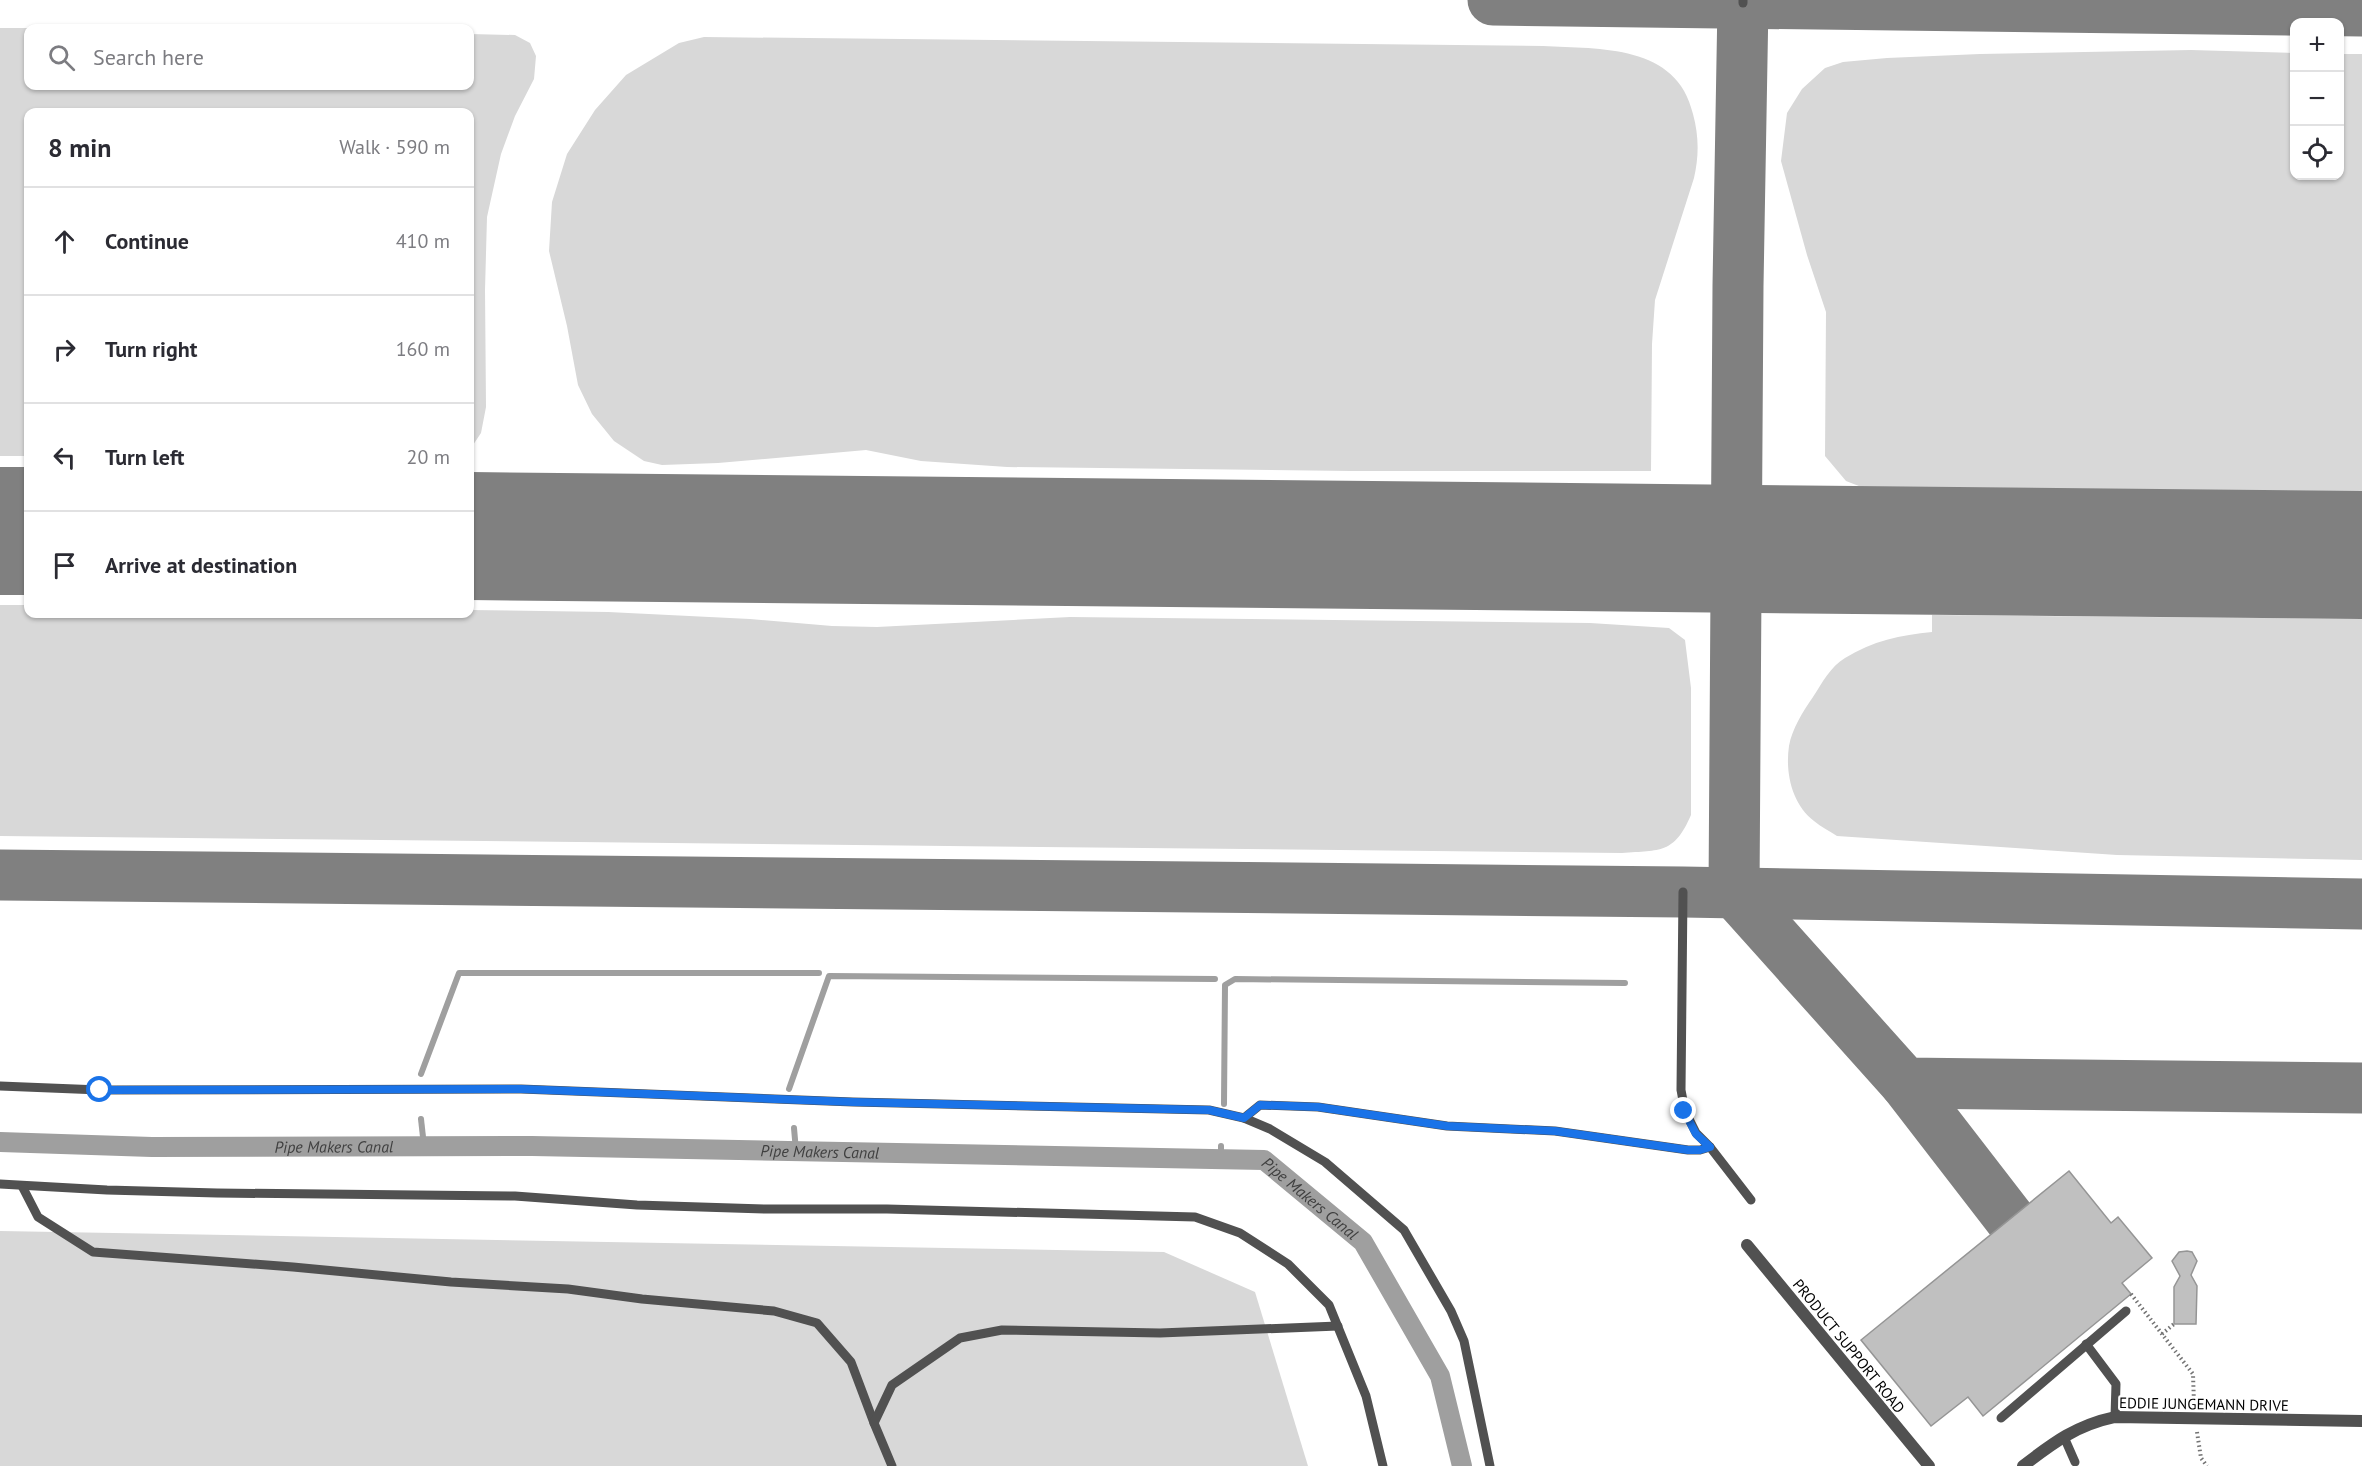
<!DOCTYPE html>
<html lang="en">
<head>
<meta charset="utf-8">
<style>
	body { margin:0; font-family:"PT Sans",sans-serif; background:#f2f2f3; color:#2b2b33 }
	.controls { position:absolute; right:18px; top:18px; display:grid; overflow:hidden; border-radius:12px; box-shadow:0 2px 4px #0004 }
	.controls button { width:54px; height:54px; display:grid; place-items:center; padding:0; border:0; border-bottom:2px solid #e1e1e2; background:#fff; color:#2b2b33; font:30px sans-serif }
	.stop { position:absolute; width:18px; height:18px; margin:-14px; border:4px solid #1a73e8; border-radius:50%; background:#fff }
	.stop.end { background:#1a73e8; border-color:#fff; box-shadow:0 2px 6px #0008 }
	.list { margin:0; padding:0; list-style:none }
	h2 { display:flex; justify-content:space-between; align-items:center; height:78px; margin:0; padding:0 24px; font-size:26px }
	h2 small { font-size:20px; font-weight:400; color:#7c7c81 }
	.list li { display:grid; grid-template-columns:39px 1fr auto; gap:18px; align-items:center; box-sizing:border-box; height:108px; padding:0 24px; border-top:2px solid #e1e1e2 }
	.list b { display:block; font-size:22px; white-space:nowrap }
	.list em { font-size:20px; font-style:normal; color:#7c7c81 }
	.icon { flex:none; width:33px; height:33px; fill:none; stroke:currentColor; stroke-width:2; stroke-linecap:round; stroke-linejoin:round }
	.map { position:relative; flex:none; width:2362px; height:1466px; overflow:hidden }
	.search { position:absolute; background:#fff; box-shadow:0 2px 4px #0004; left:24px; top:24px; width:450px; height:66px; display:flex; align-items:center; gap:15px; box-sizing:border-box; padding:0 21px; border-radius:12px; color:#7c7c81; font-size:22px }
	.panel { position:absolute; background:#fff; box-shadow:0 2px 4px #0004; left:24px; top:108px; width:450px; height:510px; border-radius:12px }
	.map>svg:first-child { display:block }
	.green { fill:#d8d8d8 }
	.lines { fill:none; stroke-linecap:round; stroke-linejoin:round }
	.stream { stroke:#9f9f9f; stroke-width:6 }
	.canal { stroke:#9f9f9f; stroke-width:20 }
	.taxiway { stroke:#808080; stroke-width:51 }
	.runway { stroke:#808080; stroke-width:128 }
	.building { fill:#c0c0c0; stroke:#959595; stroke-width:1.5 }
	.path { stroke:#737373; stroke-width:4; stroke-dasharray:1.5 3; stroke-linecap:butt }
	.lane { stroke:#515151; stroke-width:9 }
	.street { stroke:#515151; stroke-width:12 }
	.route { stroke:#1a73e8; stroke-width:8 }
	.labels { text-anchor:middle; dominant-baseline:central; stroke-width:4.5; stroke-linejoin:round; paint-order:stroke }
	.street-label { font-size:15px; fill:#000; stroke:#fff }
	.water-label { font-size:16px; font-style:italic; fill:#404040; stroke:#fff }
</style>
</head>
<body>
<div class="map">
<svg width="2362" height="1466" viewBox="0 0 2362 1466">
	<rect width="100%" height="100%" fill="#fff"/>
	<g class="green">
		<path d="M 0,28 L 110,28 L 28,28 L 28,86 L 470,86 L 470,34 L 515,35 L 530,43 L 536,56 L 534,79 L 515,116 L 501,154 L 487,217 L 485,290 L 486,407 L 481,433 L 471,448 L 470,449 L 470,112 L 28,112 L 28,456 L 0,456 Z"/>
		<path d="M 704,37 L 1543,46 C 1600,49 1677,44 1693,114 C 1699,136 1699,156 1694,178 L 1655,300 L 1652,344 L 1651,471 L 1351,471 L 1007,467 L 921,461 L 866,450 L 718,463 L 662,465 L 644,461 L 614,441 L 592,414 L 578,385 L 567,326 L 549,251 L 552,202 L 567,154 L 595,110 L 626,75 L 679,43 Z"/>
		<path d="M 2191,50 L 2294,53 L 2294,176 L 2340,176 L 2340,54 L 2362,54 L 2362,494 L 1864,488 L 1846,481 L 1825,456 L 1826,312 L 1807,255 L 1781,161 L 1787,113 L 1802,89 L 1825,68 L 1843,62 L 1887,58 L 1980,54 Z"/>
		<path d="M 0,605 L 28,605 L 28,614 L 470,614 L 470,610 L 608,612 L 750,619 L 832,626 L 877,627 L 1070,617 L 1590,623 L 1669,628 L 1685,640 L 1691,688 L 1691,815 C 1674,854 1661,850 1622,853 L 0,836 Z"/>
		<path d="M 1932,615 L 2362,619 L 2362,860 L 2117,855 L 1837,836 C 1830,831 1821,827 1814,821 C 1792,804 1785,773 1789,746 C 1792,729 1803,711 1813,697 C 1822,683 1831,666 1845,658 C 1872,641 1901,635 1932,632 Z"/>
		<path d="M 0,1231 L 1164,1252 L 1255,1292 L 1308,1466 L 0,1466 Z"/>
	</g>
	<g class="lines">
		<g class="stream">
			<path d="M 421,1074 L 459,973 L 819,973"/>
			<path d="M 789,1089 L 829,976 L 1215,979"/>
			<path d="M 1224,1104 L 1225,985 L 1235,979 L 1625,983"/>
			<path d="M 421,1119 L 424,1146"/>
			<path d="M 794,1128 L 796,1151"/>
			<path d="M 1221,1146 L 1221,1159"/>
		</g>
		<path class="canal" id="s1" d="M 0,1142 L 152,1147 L 532,1146 L 1264,1160 L 1363,1242 L 1440,1376 L 1462,1466"/>
		<g class="taxiway">
			<path d="M 1493,0 L 2362,11"/>
			<path d="M 1743,3 L 1738,286 L 1734,892 L 1905,1083 L 2362,1088"/>
			<path d="M 0,875 L 1683,892 L 2362,904"/>
			<path d="M 1905,1083 L 2010,1219"/>
		</g>
		<g class="runway">
			<path d="M 0,531 L 28,531"/>
			<path d="M 470,536 L 2362,555"/>
		</g>
	</g>
	<g class="building">
		<path d="M 2069,1171 L 2111,1223 L 2118,1217 L 2152,1258 L 2122,1283 L 2131,1294 L 1983,1416 L 1968,1397 L 1931,1426 L 1861,1340 Z"/>
		<path d="M 2187,1251 L 2192,1252 L 2197,1261 L 2191,1275 L 2197,1286 L 2196,1324 L 2174,1324 L 2174,1287 L 2180,1276 L 2172,1261 L 2179,1252 Z"/>
	</g>
	<g class="lines">
		<g class="path">
			<path d="M 2131,1294 L 2193,1374 L 2194,1404"/>
			<path d="M 2162,1334 L 2174,1324"/>
			<path d="M 2197,1432 L 2201,1458 L 2207,1466"/>
		</g>
		<g class="lane">
			<path d="M 1743,0 L 1743,3"/>
			<path d="M 1683,892 L 1681,1090 L 1685,1111 L 1696,1133 L 1710,1147 L 1751,1200"/>
			<path d="M 0,1086 L 100,1090 L 521,1089 L 853,1102 L 1209,1110 L 1244,1118 L 1270,1129 L 1325,1162 L 1404,1230 L 1451,1311 L 1464,1341 L 1490,1466"/>
			<path d="M 1244,1118 L 1260,1105 L 1318,1107 L 1447,1126 L 1555,1131 L 1688,1150 L 1700,1150 L 1710,1147"/>
			<path d="M 0,1184 L 107,1190 L 217,1193 L 515,1196 L 637,1205 L 765,1209 L 887,1209 L 1195,1217 L 1240,1233 L 1288,1264 L 1329,1305 L 1366,1396 L 1383,1466"/>
			<path d="M 22,1186 L 38,1217 L 93,1252 L 293,1267 L 451,1282 L 568,1289 L 642,1299 L 774,1311 L 817,1323 L 851,1362 L 874,1423"/>
			<path d="M 2086,1344 L 2116,1384 L 2115,1417"/>
			<path d="M 2001,1418 L 2126,1311"/>
			<path d="M 2064,1437 L 2075,1462"/>
			<path d="M 892,1466 L 874,1423 L 892,1385 L 960,1338 L 1002,1330 L 1160,1333 L 1338,1326"/>
		</g>
		<g class="street">
			<path d="M 1747,1245 L 1929,1466"/>
			<path d="M 2023,1466 C 2054,1442 2077,1425 2115,1417 L 2362,1421"/>
		</g>
	</g>
	<g class="lines">
		<path class="route" d="M 100,1090 L 521,1089 L 853,1102 L 1209,1110 L 1244,1118 L 1260,1105 L 1318,1107 L 1447,1126 L 1555,1131 L 1688,1150 L 1700,1150 L 1710,1147 L 1696,1134 L 1684,1111"/>
	</g>
	<g class="labels">
		<g class="street-label">
			<text transform="translate(1849 1346) rotate(51)">PRODUCT SUPPORT ROAD</text>
			<text transform="translate(2204 1404) rotate(1)">EDDIE JUNGEMANN DRIVE</text>
		</g>
		<g class="water-label">
			<text stroke="none"><textPath href="#s1" startOffset="334">Pipe Makers Canal</textPath></text>
			<text stroke="none"><textPath href="#s1" startOffset="820">Pipe Makers Canal</textPath></text>
			<text stroke="none"><textPath href="#s1" startOffset="1324">Pipe Makers Canal</textPath></text>
		</g>
	</g>
</svg>
<div class="controls">
<button>+</button>
<button>−</button>
<button><svg class="icon" aria-label="locate" viewBox="0 0 24 24"><circle cx="12" cy="12" r="6"/><path d="M12 2v4M12 18v4M2 12h4M18 12h4"/></svg></button>
</div>
<div class="stop" style="left:100px;top:1090px"></div>
<div class="stop end" style="left:1684px;top:1111px"></div>
<div class="search"><svg class="icon" aria-label="search" viewBox="0 0 24 24"><circle cx="10" cy="10" r="6"/><path d="M15 15l6 6"/></svg>Search here</div>
<section class="panel">
<h2>8 min<small>Walk · 590 m</small></h2>
<ul class="list">
<li><svg class="icon" aria-label="ahead" viewBox="0 0 24 24"><path d="M12 20V5M6 11l6-6 6 6"/></svg><div><b>Continue</b></div><em>410 m</em></li>
<li><svg class="icon" aria-label="right" viewBox="0 0 24 24"><path d="M7 20v-9h11M14 6l5 5-5 5"/></svg><div><b>Turn right</b></div><em>160 m</em></li>
<li><svg class="icon" aria-label="left" viewBox="0 0 24 24"><path d="M17 20v-9H6M10 6l-5 5 5 5"/></svg><div><b>Turn left</b></div><em>20 m</em></li>
<li><svg class="icon" aria-label="arrive" viewBox="0 0 24 24"><path d="M6 21V4h12l-3 4 3 4H6"/></svg><div><b>Arrive at destination</b></div></li>
</ul>
</section>
</div>
</body>
</html>
